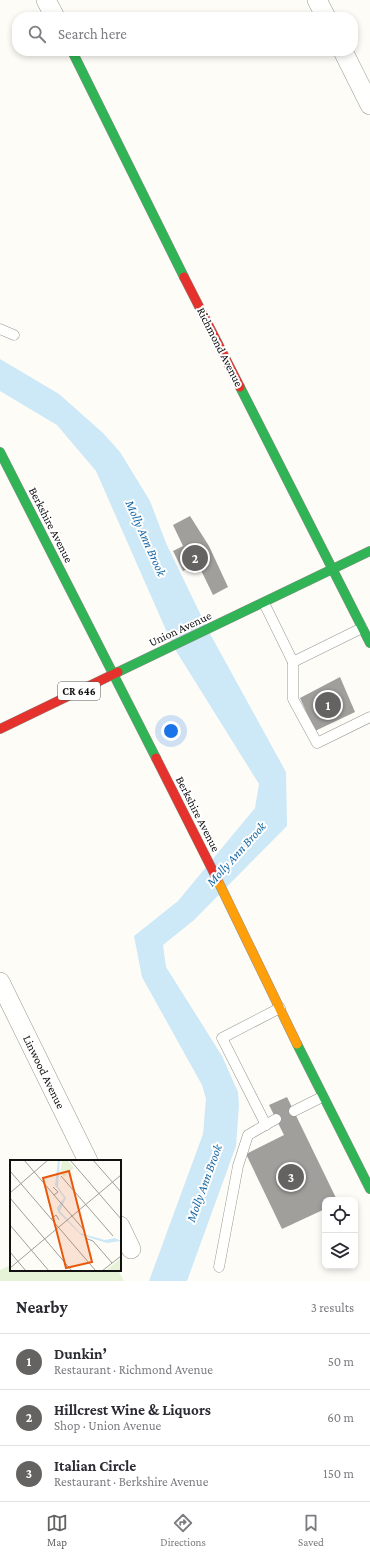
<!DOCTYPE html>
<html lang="en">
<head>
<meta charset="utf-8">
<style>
	body { margin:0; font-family:"Crimson Pro",serif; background:#f2f2f3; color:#2b2b33 }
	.controls { position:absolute; right:12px; bottom:12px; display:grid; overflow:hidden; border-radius:8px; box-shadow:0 2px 6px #0003 }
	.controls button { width:36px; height:36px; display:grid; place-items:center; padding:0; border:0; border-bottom:1px solid #e1e1e2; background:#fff; color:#2b2b33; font:20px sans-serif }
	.you { position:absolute; left:171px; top:731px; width:14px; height:14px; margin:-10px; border:3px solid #fff; border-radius:50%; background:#1a73e8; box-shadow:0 0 0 6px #1a73e833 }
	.badge { display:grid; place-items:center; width:26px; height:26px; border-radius:50%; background:#646362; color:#fff; font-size:13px; font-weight:700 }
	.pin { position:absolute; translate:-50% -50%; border:2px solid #fff; box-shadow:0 1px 4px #0006 }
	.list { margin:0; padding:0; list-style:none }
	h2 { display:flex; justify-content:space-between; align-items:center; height:52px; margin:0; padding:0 16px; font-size:17px }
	h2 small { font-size:13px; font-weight:400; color:#7c7c81 }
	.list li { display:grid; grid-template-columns:26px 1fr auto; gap:12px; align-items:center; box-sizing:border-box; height:56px; padding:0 16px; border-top:1px solid #e1e1e2 }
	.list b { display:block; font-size:15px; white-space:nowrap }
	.list p { margin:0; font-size:13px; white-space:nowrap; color:#7c7c81 }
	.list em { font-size:13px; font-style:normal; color:#7c7c81 }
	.icon { flex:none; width:22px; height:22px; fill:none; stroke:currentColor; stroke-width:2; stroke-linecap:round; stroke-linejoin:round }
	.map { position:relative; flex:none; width:370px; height:1281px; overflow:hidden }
	.search { position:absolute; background:#fff; box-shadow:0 2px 6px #0003; left:12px; right:12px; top:12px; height:44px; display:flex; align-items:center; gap:10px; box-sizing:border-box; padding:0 14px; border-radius:16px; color:#7c7c81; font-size:15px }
	.sheet { height:220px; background:#fff }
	nav { display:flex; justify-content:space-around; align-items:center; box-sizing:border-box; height:56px; border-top:1px solid #e1e1e2; background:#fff; font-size:11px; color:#7c7c81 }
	nav a { display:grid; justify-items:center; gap:2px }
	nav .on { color:#646362 }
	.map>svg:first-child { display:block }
	.green { fill:#e7f3d7 }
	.water { fill:#cde8f7 }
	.building { fill:#a19f9c }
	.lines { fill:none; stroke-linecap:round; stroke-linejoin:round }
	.lane-casing { stroke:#979795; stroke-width:11 }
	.street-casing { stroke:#979795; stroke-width:20 }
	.fast-casing { stroke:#8e8d8b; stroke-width:10 }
	.slow-casing { stroke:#8e8d8b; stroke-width:10 }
	.jam-casing { stroke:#8e8d8b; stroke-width:10 }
	.lane { stroke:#fffffe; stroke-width:10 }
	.street { stroke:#fffffe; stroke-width:19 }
	.fast { stroke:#30b455; stroke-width:9 }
	.slow { stroke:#ff9f0a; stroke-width:9 }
	.jam { stroke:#e5322d; stroke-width:9 }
	.labels { text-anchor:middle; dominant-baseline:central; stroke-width:4; stroke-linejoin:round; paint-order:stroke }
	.shield { fill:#fff; stroke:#585858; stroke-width:1 }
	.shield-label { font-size:11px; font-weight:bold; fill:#111 }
	.street-label { font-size:12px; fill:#111; stroke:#fff }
	.water-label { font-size:13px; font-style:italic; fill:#1768a6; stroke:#fff }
	.inset-road { fill:none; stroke:#9f9e9b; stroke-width:1 }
	.view { fill:#e8590c; fill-opacity:0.15; stroke:#e8590c; stroke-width:2 }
	.inset-edge { fill:none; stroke:#111; stroke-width:2 }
</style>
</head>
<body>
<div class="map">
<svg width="370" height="1281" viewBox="0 0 370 1281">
	<rect width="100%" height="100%" fill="#fdfcf7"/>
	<path class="green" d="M 11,1265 L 11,1270 L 118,1270 L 124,1281 L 0,1281 L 0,1270 Z"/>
	<path class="water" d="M 0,359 L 59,394 L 103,433 L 120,452 L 150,501 L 166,543 L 208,630 L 286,772 L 287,826 L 194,920 L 163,945 L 166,967 L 222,1056 L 238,1092 L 239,1105 L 236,1146 L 187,1281 L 149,1281 L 203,1134 L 206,1099 L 202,1085 L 142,977 L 134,936 L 178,901 L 255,808 L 259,784 L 173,646 L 96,471 L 57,425 L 0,391 Z"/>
	<g class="building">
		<path d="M 190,516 L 209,546 L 228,587 L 213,595 L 198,564 L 183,571 L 173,551 L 183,546 L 173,525 Z"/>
		<path d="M 340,677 L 355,712 L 315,731 L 300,698 Z"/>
		<path d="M 287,1097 L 337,1200 L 325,1200 L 325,1209 L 282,1229 L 246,1154 L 284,1135 L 269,1105 Z"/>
	</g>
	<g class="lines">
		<g class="lane-casing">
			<g id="lane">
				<path d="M 0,329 L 14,335"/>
				<path d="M 264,603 L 293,662 L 362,628"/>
				<path d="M 293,662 L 293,699 L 317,743 L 370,717"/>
				<path d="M 294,1111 L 322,1097"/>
				<path d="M 266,1125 L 222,1038 L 280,1008"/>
				<path d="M 219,1267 L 238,1166 L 248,1135 L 276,1119"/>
			</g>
		</g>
		<g class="street-casing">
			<g id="street">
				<path d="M 46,0 L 55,17"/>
				<path d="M 317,0 L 326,17"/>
				<path d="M 343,51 L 370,105"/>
				<path d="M 0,982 L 88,1161"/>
				<path d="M 120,1226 L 131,1249"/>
			</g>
		</g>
		<g class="fast-casing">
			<g id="fast">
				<path d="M 72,51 L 184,277"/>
				<path d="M 240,387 L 370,643"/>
				<path d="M 0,452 L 156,758"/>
				<path d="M 118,672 L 370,551"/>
				<path d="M 297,1044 L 370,1189"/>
			</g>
		</g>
		<g class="slow-casing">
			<path id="slow" d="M 217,879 L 297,1044"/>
		</g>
		<g class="jam-casing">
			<g id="jam">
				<path d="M 184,277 L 240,387"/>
				<path d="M 0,729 L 118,672"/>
				<path d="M 156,758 L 217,879"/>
			</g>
		</g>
		<use href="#lane" class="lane"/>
		<use href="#street" class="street"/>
		<use href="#fast" class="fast"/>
		<use href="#slow" class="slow"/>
		<use href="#jam" class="jam"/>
	</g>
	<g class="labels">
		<rect class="shield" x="58" y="682" width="42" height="18" rx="3"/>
		<g class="shield-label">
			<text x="79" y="691">CR 646</text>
		</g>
		<g class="street-label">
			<text transform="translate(220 347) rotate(63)">Richmond Avenue</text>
			<text transform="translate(51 525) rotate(63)">Berkshire Avenue</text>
			<text transform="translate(180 629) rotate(-25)">Union Avenue</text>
			<text transform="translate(198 814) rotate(63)">Berkshire Avenue</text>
			<text transform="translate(44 1072) rotate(64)">Linwood Avenue</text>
		</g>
		<g class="water-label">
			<text transform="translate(146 538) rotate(66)">Molly Ann Brook</text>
			<text transform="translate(236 854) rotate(-48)">Molly Ann Brook</text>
			<text transform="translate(204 1183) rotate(-70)">Molly Ann Brook</text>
		</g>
	</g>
	<g transform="translate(10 1160)">
		<rect width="111" height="111" fill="#fdfcf7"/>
		<path d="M 57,0 L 64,8 L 54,17 L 50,13 L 52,1 ZM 111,98 L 111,111 L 95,111 Z" fill="#e7f3d7"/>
		<path d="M 48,0 L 50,0 L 48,27 L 56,38 L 50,51 L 70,73 L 95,80 L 105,78 L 111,81 L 97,83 L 71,75 L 48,52 L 47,48 L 54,38 L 45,25 Z" fill="#cde8f7"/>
		<path class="inset-road" d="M 14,0 L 74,70M 60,0 L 111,59M 83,0 L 111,32M 0,11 L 86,111M 51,16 L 103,76M 43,27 L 48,32 L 44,35M 0,33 L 38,0M 0,38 L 62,111M 41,59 L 46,55 L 49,60M 0,65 L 39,111M 75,78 L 83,81 L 102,103M 0,92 L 16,111M 0,108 L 111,15M 92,111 L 111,96"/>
		<path class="view" d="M 59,11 L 82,102 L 56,108 L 33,18 Z"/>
		<rect width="111" height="111" class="inset-edge"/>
	</g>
</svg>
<div class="controls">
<button><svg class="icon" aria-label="locate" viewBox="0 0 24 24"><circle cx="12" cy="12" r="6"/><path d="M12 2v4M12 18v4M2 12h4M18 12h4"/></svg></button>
<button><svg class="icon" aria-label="layers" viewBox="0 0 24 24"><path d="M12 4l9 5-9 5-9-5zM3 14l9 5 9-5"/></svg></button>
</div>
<div class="you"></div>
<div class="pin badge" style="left:328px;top:705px">1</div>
<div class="pin badge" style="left:195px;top:558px">2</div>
<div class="pin badge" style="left:291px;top:1177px">3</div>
<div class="search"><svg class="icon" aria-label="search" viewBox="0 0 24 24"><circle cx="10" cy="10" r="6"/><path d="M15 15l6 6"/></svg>Search here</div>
</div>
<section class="sheet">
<h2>Nearby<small>3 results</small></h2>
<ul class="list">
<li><span class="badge">1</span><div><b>Dunkin’</b><p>Restaurant · Richmond Avenue</p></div><em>50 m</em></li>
<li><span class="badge">2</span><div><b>Hillcrest Wine &amp; Liquors</b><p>Shop · Union Avenue</p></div><em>60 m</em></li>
<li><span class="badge">3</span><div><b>Italian Circle</b><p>Restaurant · Berkshire Avenue</p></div><em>150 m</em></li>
</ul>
</section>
<nav>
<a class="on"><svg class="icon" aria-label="map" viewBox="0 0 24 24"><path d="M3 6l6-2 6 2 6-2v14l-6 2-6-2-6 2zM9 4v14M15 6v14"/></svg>Map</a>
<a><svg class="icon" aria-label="directions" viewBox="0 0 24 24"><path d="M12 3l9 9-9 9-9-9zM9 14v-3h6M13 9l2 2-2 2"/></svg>Directions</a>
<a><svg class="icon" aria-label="saved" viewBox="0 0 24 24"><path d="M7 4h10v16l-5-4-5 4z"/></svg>Saved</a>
</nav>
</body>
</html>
